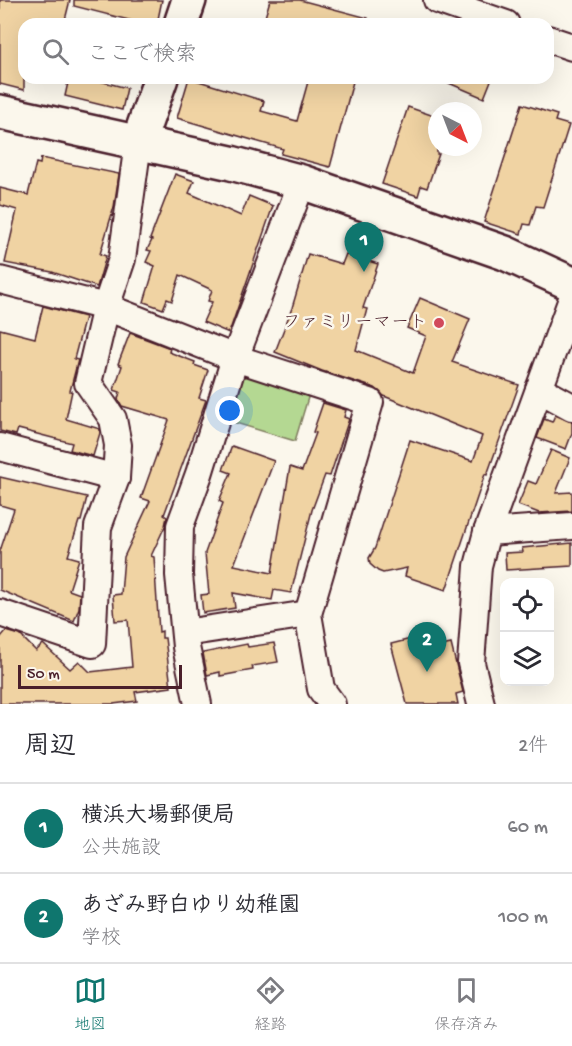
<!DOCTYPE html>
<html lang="ja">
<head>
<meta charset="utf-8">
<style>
	body { margin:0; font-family:"Gochi Hand","Klee One",sans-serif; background:#f2f2f3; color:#2b2b33 }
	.controls { position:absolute; right:18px; bottom:18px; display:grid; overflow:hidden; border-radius:12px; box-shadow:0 6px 24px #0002 }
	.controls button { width:54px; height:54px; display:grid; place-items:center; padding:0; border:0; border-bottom:2px solid #e1e1e2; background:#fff; color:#2b2b33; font:30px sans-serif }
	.compass { position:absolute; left:428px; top:102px; width:54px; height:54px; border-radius:50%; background:#fff; box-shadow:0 6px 24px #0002; rotate:138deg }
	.scale { position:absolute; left:18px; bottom:15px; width:164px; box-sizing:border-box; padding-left:6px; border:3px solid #4a1f2b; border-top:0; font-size:16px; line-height:21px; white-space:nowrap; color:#4a1f2b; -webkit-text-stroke:4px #fbf7ec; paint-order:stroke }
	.you { position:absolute; left:230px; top:411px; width:21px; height:21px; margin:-15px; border:4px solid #fff; border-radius:50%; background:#1a73e8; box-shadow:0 0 0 9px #1a73e833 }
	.badge { display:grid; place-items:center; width:39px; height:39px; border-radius:50%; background:#0f766e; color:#fff; font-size:20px; font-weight:700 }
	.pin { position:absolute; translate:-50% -50px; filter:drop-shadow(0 2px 3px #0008) }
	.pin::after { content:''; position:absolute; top:32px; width:21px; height:18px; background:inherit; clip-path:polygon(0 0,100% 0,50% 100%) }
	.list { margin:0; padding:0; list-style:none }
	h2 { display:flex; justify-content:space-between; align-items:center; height:78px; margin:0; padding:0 24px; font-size:26px }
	h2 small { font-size:20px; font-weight:400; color:#7c7c81 }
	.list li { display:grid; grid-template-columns:39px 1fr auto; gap:18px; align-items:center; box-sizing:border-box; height:90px; padding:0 24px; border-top:2px solid #e1e1e2 }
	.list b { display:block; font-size:22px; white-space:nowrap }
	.list p { margin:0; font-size:20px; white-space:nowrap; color:#7c7c81 }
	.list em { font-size:20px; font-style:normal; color:#7c7c81 }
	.icon { flex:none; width:33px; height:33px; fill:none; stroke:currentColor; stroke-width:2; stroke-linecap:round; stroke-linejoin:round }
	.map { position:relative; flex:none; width:572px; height:704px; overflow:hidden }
	.search { position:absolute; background:#fff; box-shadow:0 6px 24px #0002; left:18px; right:18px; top:18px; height:66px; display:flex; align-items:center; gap:15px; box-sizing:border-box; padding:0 21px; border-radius:18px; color:#7c7c81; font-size:22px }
	.sheet { height:258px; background:#fff }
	nav { display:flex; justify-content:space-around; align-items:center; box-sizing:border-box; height:84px; border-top:2px solid #e1e1e2; background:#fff; font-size:16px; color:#7c7c81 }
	nav a { display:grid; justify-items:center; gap:3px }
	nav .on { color:#0f766e }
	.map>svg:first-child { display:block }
	.green { fill:#b4d892; stroke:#7f7c5e; stroke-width:1.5 }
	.building { fill:#f0d3a3; stroke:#4a1f2b; stroke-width:1.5 }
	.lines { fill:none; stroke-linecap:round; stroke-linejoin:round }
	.minor-casing { stroke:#4a1f2b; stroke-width:30 }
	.tertiary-casing { stroke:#4a1f2b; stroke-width:38 }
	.minor { stroke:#fbf7ec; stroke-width:26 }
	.tertiary { stroke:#fbf7ec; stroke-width:33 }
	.poi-dot { fill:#d1495b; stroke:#fbf7ec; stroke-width:2 }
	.labels { text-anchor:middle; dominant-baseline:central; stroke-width:5; stroke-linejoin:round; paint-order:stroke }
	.poi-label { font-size:18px; fill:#4a1f2b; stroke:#fbf7ec; text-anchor:end }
</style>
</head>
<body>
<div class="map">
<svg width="572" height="704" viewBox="0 0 572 704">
	<rect width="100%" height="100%" fill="#fbf7ec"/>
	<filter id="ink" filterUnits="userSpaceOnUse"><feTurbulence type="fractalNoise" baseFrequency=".0167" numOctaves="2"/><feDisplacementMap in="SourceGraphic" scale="12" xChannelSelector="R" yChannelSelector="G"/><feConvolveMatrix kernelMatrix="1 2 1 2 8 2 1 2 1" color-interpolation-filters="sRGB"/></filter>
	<g filter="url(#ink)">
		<path class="green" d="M 244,371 L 310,391 L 295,441 L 229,421 Z"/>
		<g class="building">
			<path d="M 0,0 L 70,0 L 64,24 L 24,24 L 24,90 L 0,84 Z"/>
			<path d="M 74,0 L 162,0 L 157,24 L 133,24 L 133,21 L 74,6 Z"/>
			<path d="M 270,0 L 300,0 L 368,18 L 367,24 L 263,24 Z"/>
			<path d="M 69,78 L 88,78 L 127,88 L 122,110 L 65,96 Z"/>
			<path d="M 189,78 L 264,101 L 261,111 L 297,121 L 309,78 L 354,78 L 330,167 L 281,154 L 283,149 L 177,118 Z"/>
			<path d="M 437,78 L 492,78 L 484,98 Z"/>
			<path d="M 522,104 L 557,115 L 555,121 L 569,125 L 543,207 L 536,206 L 530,225 L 524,224 L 521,234 L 484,222 Z"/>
			<path d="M 408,107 L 437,117 L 437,154 L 439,154 L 427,188 L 421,186 L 418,196 L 382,184 Z"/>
			<path d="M 41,158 L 119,174 L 114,207 L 100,254 L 106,256 L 97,287 L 52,272 L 5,263 L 17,210 L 0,205 L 0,188 L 28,195 L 36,163 L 40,164 Z"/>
			<path d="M 175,174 L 194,181 L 189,193 L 241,216 L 249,196 L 273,206 L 229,333 L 203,322 L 212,302 L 208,301 L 212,290 L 180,275 L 172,301 L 167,299 L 163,309 L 144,302 L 155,266 L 146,262 L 151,251 L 147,250 L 152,240 L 150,239 Z"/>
			<path d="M 308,254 L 342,264 L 346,254 L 378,264 L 363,308 L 367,309 L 356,350 L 413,373 L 426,336 L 407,328 L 420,298 L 470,319 L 452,362 L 519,385 L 487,475 L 485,474 L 446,590 L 405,576 L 407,568 L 383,573 L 378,571 L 370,564 L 369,558 L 375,548 L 410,440 L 473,461 L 482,436 L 384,396 L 375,388 L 322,371 L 275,352 L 292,308 Z"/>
			<path d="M 43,306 L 85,317 L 74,359 L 78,360 L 70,391 L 72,391 L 66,419 L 100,429 L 100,433 L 93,456 L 70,450 L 72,443 L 18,429 L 16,435 L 0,431 L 0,329 L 35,338 Z"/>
			<path d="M 130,333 L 170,348 L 169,352 L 195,362 L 194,365 L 208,370 L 199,398 L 206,400 L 164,515 L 167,517 L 165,526 L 151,556 L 154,557 L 159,632 L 162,631 L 162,638 L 165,638 L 171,687 L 135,692 L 137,701 L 113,704 L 0,704 L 0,638 L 6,631 L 20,635 L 36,651 L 43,644 L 70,669 L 79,661 L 90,672 L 132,667 L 128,620 L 115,621 L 113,595 L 121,594 L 124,557 L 150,501 L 141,498 L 169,420 L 122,406 L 118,399 L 120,392 L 114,390 L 122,366 L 118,364 Z"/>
			<path d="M 323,403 L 346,410 L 344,417 L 349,419 L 330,476 L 325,475 L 312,510 L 291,593 L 274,590 L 272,600 L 233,593 L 235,608 L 203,613 L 201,595 L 209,594 L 205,553 L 223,503 L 219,501 L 231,473 L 223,470 L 232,446 L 274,461 L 234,565 L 272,573 L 290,467 L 302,471 L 316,433 L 313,432 Z"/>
			<path d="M 555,415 L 572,422 L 572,433 L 566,449 L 537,438 L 544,419 L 552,422 Z"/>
			<path d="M 551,450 L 570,458 L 556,493 L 572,492 L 572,511 L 539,513 L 518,505 L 528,481 L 536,484 Z"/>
			<path d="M 0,477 L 87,497 L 81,521 L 79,521 L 68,556 L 79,559 L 69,590 L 80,594 L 79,608 L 74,621 L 0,590 L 0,551 L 14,509 L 0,505 Z"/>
			<path d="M 572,543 L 572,566 L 506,570 L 505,553 L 523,552 L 522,548 Z"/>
			<path d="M 427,635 L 433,648 L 451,644 L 463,692 L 456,694 L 458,704 L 407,704 L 391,644 Z"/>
			<path d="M 274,643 L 278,662 L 252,666 L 253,670 L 220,676 L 220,672 L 207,675 L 203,653 L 247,644 L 248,647 Z"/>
		</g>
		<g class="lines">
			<g class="minor-casing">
				<g id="minor">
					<path d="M 437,0 L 506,24"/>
					<path d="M 548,39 L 572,47"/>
					<path d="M 0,280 L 106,307 L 235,358 L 370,402 L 308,614 L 321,689 L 332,704"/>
					<path d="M 539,389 L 572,407"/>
					<path d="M 0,447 L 116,478"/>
					<path d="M 487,532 L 572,526"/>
					<path d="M 0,613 L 92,644 L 98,527 L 116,478 L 118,445 L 113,419 L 88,383 L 106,307 L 122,259 L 138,143"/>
					<path d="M 185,633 L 308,614"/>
					<path d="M 198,704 L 186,647 L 179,575 L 180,526 L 199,474 L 235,358 L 302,182"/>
					<path d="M 481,704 L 471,663 L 478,566 L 487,532 L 572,299"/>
				</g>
			</g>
			<g class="tertiary-casing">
				<g id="tertiary">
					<path d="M 181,24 L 189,0"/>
					<path d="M 0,112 L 231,163 L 302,182 L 505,253 L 572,284"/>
					<path d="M 138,143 L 161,78"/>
				</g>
			</g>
			<use href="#minor" class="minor"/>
			<use href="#tertiary" class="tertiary"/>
		</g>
	</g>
	<circle class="poi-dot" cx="439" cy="323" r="6"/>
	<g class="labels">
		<g class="poi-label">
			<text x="427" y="323">ファミリーマート</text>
		</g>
	</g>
</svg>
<div class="controls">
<button><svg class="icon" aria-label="locate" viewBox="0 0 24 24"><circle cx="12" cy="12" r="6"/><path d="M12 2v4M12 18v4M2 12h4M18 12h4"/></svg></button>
<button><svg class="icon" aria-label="layers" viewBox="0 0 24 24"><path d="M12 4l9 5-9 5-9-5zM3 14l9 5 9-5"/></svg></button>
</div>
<svg class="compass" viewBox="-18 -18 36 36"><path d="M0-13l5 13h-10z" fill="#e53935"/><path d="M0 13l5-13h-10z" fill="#7c7c81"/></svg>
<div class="scale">50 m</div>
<div class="you"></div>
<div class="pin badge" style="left:364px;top:272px">1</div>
<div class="pin badge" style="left:427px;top:672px">2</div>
<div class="search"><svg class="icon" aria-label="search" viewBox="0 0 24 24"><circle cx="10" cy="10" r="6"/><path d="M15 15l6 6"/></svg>ここで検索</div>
</div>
<section class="sheet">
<h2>周辺<small>2件</small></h2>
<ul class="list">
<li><span class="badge">1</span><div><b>横浜大場郵便局</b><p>公共施設</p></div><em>60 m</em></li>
<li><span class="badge">2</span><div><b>あざみ野白ゆり幼稚園</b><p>学校</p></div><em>100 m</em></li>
</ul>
</section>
<nav>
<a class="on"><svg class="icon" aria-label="map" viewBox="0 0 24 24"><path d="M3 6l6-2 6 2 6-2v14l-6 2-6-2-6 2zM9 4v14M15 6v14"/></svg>地図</a>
<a><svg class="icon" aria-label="directions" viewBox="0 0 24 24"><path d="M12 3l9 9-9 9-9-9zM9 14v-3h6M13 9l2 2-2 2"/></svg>経路</a>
<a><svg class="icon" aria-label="saved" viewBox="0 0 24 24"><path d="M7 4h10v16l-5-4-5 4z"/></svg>保存済み</a>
</nav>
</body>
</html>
